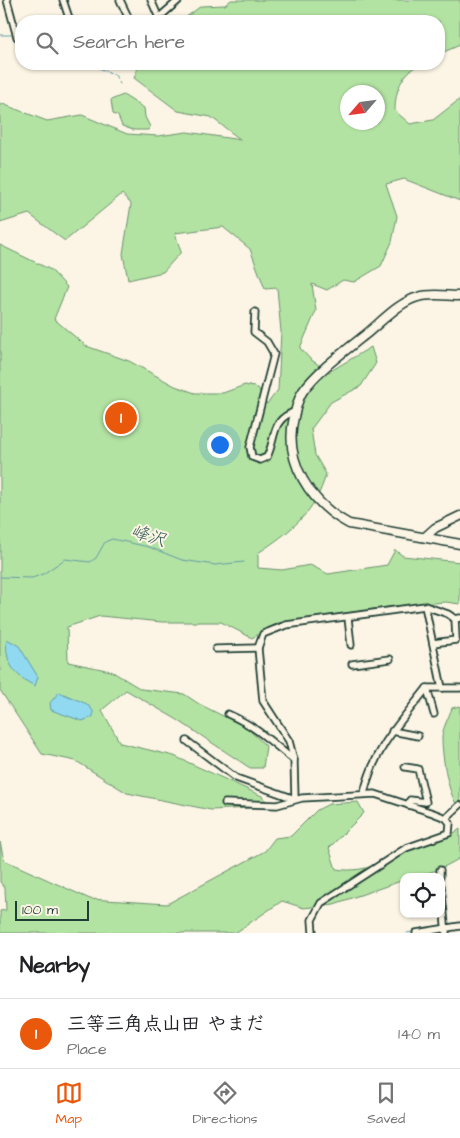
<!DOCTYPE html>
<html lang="en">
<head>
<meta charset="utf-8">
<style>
	body { margin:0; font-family:"Architects Daughter","Klee One",sans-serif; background:#f2f2f2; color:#202124 }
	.controls { position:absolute; right:15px; bottom:15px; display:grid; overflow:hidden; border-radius:10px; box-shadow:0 1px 4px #0004 }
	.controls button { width:45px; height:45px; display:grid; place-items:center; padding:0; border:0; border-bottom:1px solid #e0e0e0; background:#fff; color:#202124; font:25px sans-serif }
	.compass { position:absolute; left:340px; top:85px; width:45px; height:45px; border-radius:50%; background:#fff; box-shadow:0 1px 4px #0004; rotate:242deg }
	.scale { position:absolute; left:15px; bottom:12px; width:74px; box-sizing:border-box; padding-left:5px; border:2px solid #1f3d34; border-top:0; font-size:14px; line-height:18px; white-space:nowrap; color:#1f3d34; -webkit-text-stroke:4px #fcf5e5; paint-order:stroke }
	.you { position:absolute; left:219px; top:444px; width:18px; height:18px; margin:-12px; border:4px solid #fff; border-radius:50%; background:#1a73e8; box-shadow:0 0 0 8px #1a73e833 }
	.badge { display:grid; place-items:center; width:32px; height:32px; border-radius:50%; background:#ea580c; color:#fff; font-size:16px; font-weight:700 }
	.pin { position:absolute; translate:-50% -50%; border:2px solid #fff; box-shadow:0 1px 5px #0006 }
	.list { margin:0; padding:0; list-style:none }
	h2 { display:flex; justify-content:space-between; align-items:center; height:65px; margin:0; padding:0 20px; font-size:21px }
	h2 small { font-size:16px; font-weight:400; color:#757577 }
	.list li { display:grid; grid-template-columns:32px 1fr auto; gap:15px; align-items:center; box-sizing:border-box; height:70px; padding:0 20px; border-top:1px solid #e0e0e0 }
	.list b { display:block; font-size:19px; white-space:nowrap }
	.list p { margin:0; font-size:16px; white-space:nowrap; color:#757577 }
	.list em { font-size:16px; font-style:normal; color:#757577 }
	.icon { flex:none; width:28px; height:28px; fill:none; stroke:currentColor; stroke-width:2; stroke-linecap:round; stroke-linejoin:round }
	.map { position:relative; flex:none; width:460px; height:933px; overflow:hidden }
	.search { position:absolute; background:#fff; box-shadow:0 1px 4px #0004; left:15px; right:15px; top:15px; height:55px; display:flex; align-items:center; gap:12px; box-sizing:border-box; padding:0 18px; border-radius:20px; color:#757577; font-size:19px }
	.sheet { height:135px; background:#fff }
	nav { display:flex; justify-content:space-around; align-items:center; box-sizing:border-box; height:70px; border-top:1px solid #e0e0e0; background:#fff; font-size:14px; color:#757577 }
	nav a { display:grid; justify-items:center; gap:2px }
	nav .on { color:#ea580c }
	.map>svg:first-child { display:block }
	.green { fill:#b3e3a3; stroke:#69906c; fill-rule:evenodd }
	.water { fill:#90d9f1; stroke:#639ba5 }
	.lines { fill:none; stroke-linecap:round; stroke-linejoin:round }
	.stream { stroke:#639ba5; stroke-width:1 }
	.street-casing { stroke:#1f3d34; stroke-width:9 }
	.secondary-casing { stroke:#1f3d34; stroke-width:11 }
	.street { stroke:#fcf5e5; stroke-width:5.5 }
	.secondary { stroke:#fcf5e5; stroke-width:8 }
	.labels { text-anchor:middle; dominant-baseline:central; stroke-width:4; stroke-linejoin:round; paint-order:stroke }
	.water-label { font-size:18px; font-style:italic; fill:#365c5a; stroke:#fcf5e5 }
</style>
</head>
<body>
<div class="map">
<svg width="460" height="933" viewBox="0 0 460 933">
	<rect width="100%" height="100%" fill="#fcf5e5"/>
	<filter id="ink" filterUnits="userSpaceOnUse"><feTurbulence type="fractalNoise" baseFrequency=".02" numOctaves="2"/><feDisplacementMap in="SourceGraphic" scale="10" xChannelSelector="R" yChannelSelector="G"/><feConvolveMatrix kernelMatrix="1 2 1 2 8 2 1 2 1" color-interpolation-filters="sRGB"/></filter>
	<g filter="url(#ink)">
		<g class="green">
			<path d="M 231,0 L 460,0 L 460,45 L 439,54 L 439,21 L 181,21 L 201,6 L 225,5 Z"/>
			<path d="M 139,64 L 420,64 C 401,74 395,91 395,111 L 410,124 L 433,120 L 460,99 L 460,201 L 404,179 L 386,184 L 397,216 L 392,242 L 381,266 L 354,282 L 343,280 L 327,290 L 312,284 L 316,311 L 300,348 L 310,359 L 329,372 L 371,347 L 376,363 L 361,386 L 331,402 L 311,429 L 315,455 L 326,474 C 316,512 290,532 258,553 L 258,568 L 282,570 L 310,565 L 328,574 L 387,565 L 395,550 L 403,556 L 460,562 L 460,604 L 446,602 L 394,606 L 278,623 L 252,638 L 221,622 L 162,622 L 100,616 L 67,627 L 68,662 L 111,671 L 141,689 L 184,694 L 199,704 L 247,728 L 266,746 L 263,768 L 250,768 L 176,719 L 126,690 L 102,710 L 120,743 L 174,756 L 262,796 L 271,807 L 211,810 L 127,793 L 76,761 L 42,754 L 0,690 L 0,245 L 51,270 L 67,287 L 54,319 L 86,346 L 129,361 L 175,386 L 195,393 L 223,393 L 245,385 L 258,388 L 267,404 L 278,390 L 281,332 L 277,288 L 265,289 L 250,249 L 223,227 L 175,233 L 181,252 L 163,272 L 128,280 L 123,254 L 131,204 L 122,194 L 65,241 L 29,214 L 0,223 L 0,103 L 47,121 L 82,115 L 127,134 L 158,136 L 187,132 L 241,140 L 211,117 L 178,111 L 134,78 ZM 348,92 L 378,92 L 378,122 L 348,122 Z"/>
			<path d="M 123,95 L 144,108 L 145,117 L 150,127 L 148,130 L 133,130 L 122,126 L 118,116 L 113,114 L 111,100 Z"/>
			<path d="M 460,706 L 460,809 C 448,797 442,756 442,738 C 442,729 449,717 452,708 Z"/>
			<path d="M 358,802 L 364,813 L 329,848 L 336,869 C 370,875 398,854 428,842 C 439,837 450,837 460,829 L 460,858 C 444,868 423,877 404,877 L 404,880 L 334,904 L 304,908 L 282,901 L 235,933 L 0,933 L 0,911 L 6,910 L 5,888 L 0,882 L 0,842 L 4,860 L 90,899 L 167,904 L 265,851 L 275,838 L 291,836 L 317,810 L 329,804 Z"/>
		</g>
		<g class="water">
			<path d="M 7,639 L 19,646 L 38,677 L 35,686 C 15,676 4,663 7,639 Z"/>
			<path d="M 59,692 L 87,704 L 93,711 L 93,717 L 82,721 L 51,710 L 50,703 Z"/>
		</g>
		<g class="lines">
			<g class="stream">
				<path d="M 0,35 L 13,35"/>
				<path d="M 98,64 L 99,68 L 115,75 L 120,84"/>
				<path d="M 0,577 L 32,578 L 43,574 L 65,559 L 90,562 L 96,558 L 105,542 L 112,539 L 149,547 L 182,560 L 215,565 L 244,562"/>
				<path d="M 448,925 L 457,924"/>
				<path d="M 407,933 L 442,926"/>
			</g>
			<g class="street-casing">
				<g id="street">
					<path d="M 7,0 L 17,37"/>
					<path d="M 63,0 L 70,21"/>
					<path d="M 120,0 L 130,21"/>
					<path d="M 151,0 L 159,18"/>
					<path d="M 155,21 L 179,0"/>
					<path d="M 255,312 L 254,332 L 267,342 L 274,354 L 250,447 L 252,457 L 260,460 L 267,457 C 277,436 270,420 296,411"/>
					<path d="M 425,606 L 442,688"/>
					<path d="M 348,618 L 351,645"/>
					<path d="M 433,643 L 456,640 L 455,619"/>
					<path d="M 216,649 L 258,648"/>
					<path d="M 352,664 L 390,659"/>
					<path d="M 427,688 L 434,714"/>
					<path d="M 228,714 C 259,728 268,740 294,760"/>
					<path d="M 392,731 L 418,736"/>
					<path d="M 187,741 L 236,778 L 295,799"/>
					<path d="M 405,767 L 418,769 L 426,802 L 410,800 L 408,805"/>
					<path d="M 364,793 C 375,747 399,724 427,688 L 460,688"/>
					<path d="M 295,799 L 294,760 L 289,741 L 263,701 L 258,648 L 263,634 L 286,625 L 425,606 L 448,614 L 455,619 L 460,618"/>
					<path d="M 225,803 L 277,805 L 302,798 L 375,794 L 433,813 L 446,818 L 450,823 L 449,833 L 406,848 L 321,903 L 312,920 L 313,933"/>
					<path d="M 446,818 L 460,805"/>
					<path d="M 440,870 L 440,877"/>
					<path d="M 441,886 L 446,933"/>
					<path d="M 416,933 L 460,926"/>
				</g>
			</g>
			<g class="secondary-casing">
				<g id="secondary">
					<path d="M 460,296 C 447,296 431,293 418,297 C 399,302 380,323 365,335 C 345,351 318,370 303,391 C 298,398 296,408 294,417 C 283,461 310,503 349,524 L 460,544"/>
					<path d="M 425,537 L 435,528 L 460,516"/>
				</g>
			</g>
			<use href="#street" class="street"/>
			<use href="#secondary" class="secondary"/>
		</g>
	</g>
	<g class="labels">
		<g class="water-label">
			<text transform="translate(148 536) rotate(16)">峰沢</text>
		</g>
	</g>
</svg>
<div class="controls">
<button><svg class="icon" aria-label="locate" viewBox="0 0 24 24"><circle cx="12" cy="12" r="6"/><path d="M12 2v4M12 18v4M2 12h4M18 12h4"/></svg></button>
</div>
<svg class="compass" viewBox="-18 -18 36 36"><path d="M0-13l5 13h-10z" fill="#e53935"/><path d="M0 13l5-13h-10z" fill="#757577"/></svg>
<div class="scale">100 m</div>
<div class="you"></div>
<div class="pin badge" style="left:121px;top:418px">1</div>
<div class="search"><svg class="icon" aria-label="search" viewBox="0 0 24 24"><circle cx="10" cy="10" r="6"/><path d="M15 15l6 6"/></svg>Search here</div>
</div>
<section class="sheet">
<h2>Nearby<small></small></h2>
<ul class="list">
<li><span class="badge">1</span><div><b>三等三角点山田 やまだ</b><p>Place</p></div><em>140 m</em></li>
</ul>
</section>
<nav>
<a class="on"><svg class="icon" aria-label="map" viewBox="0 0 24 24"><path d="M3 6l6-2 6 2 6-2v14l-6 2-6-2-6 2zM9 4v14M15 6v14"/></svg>Map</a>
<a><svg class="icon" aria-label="directions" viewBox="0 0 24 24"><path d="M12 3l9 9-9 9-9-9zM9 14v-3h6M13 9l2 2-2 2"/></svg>Directions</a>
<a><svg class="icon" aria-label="saved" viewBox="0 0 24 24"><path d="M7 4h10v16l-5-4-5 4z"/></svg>Saved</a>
</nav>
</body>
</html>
